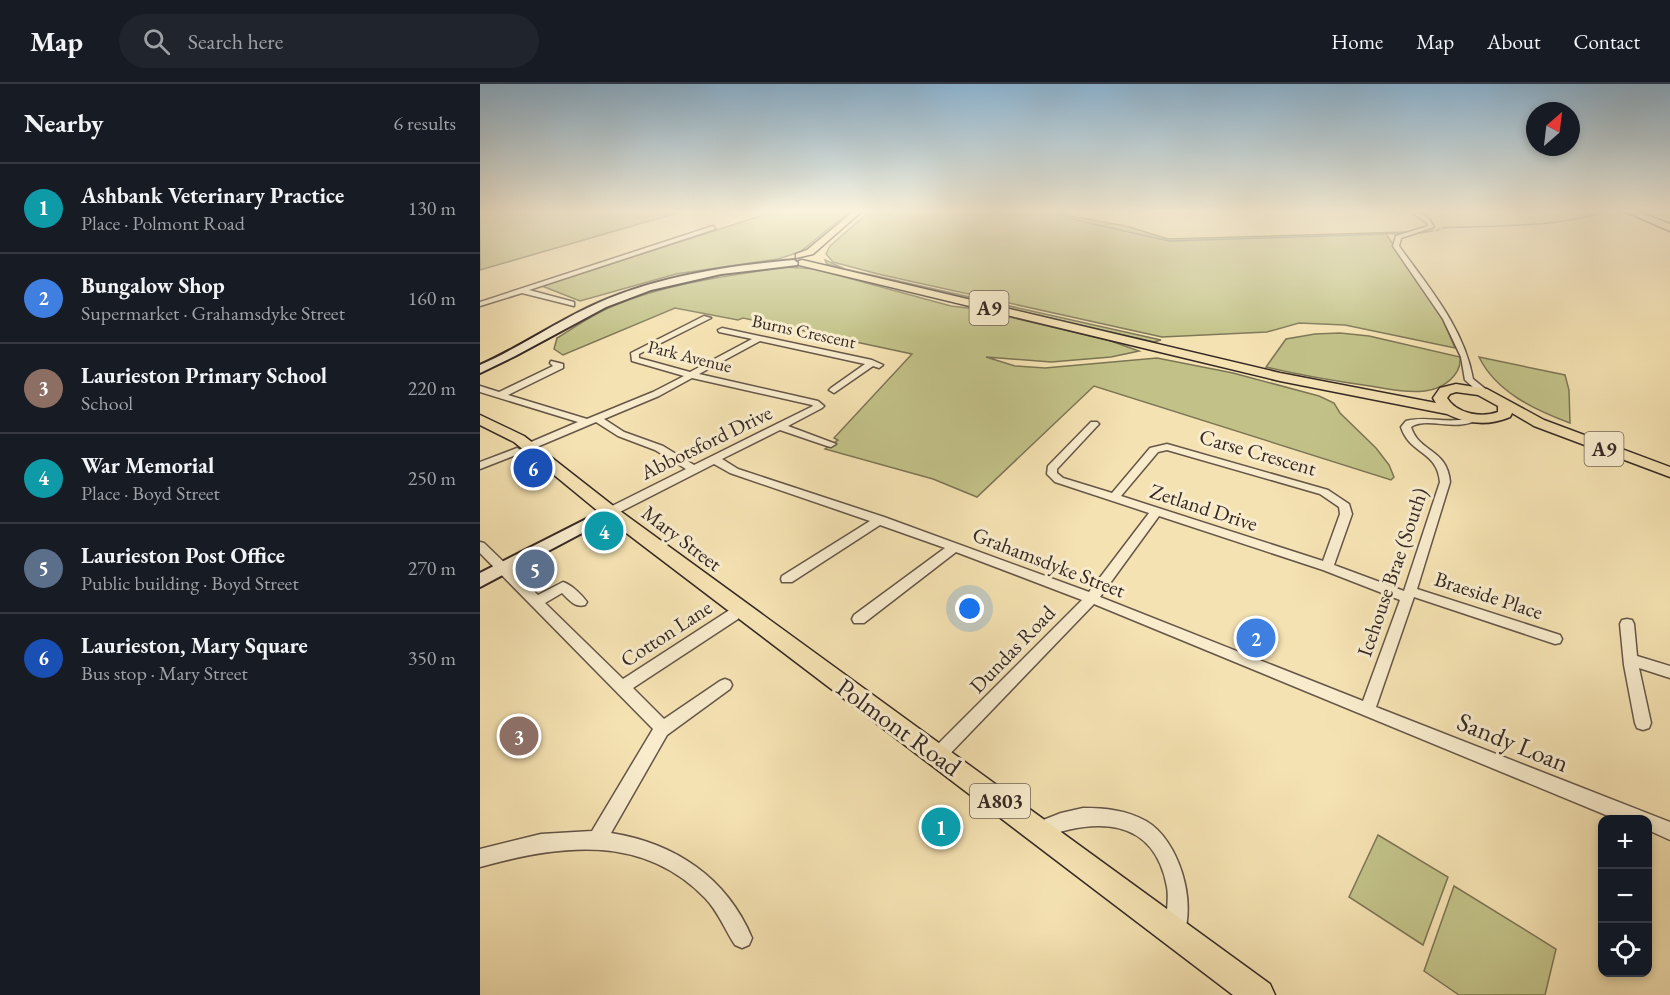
<!DOCTYPE html>
<html lang="en">
<head>
<meta charset="utf-8">
<style>
	body { margin:0; font-family:"EB Garamond",serif; background:#20242c; color:#f1f3f6 }
	.controls { position:absolute; right:18px; bottom:18px; display:grid; overflow:hidden; border-radius:12px; box-shadow:0 3px 9px #0003 }
	.controls button { width:54px; height:54px; display:grid; place-items:center; padding:0; border:0; border-bottom:2px solid #363941; background:#171b24; color:#f1f3f6; font:30px sans-serif }
	.compass { position:absolute; left:1046px; top:18px; width:54px; height:54px; border-radius:50%; background:#171b24; box-shadow:0 3px 9px #0003; rotate:28deg }
	.you { position:absolute; left:490px; top:525px; width:21px; height:21px; margin:-15px; border:4px solid #fff; border-radius:50%; background:#1a73e8; box-shadow:0 0 0 9px #1a73e833 }
	.badge { display:grid; place-items:center; width:39px; height:39px; border-radius:50%; background:#c59692; color:#fff; font-size:20px; font-weight:700 }
	.pin { position:absolute; translate:-50% -50%; border:3px solid #fff; box-shadow:0 2px 6px #0006 }
	.list { margin:0; padding:0; list-style:none }
	h2 { display:flex; justify-content:space-between; align-items:center; height:78px; margin:0; padding:0 24px; font-size:26px }
	h2 small { font-size:20px; font-weight:400; color:#9ea1a6 }
	.list li { display:grid; grid-template-columns:39px 1fr auto; gap:18px; align-items:center; box-sizing:border-box; height:90px; padding:0 24px; border-top:2px solid #363941 }
	.list b { display:block; font-size:22px; white-space:nowrap }
	.list p { margin:0; font-size:20px; white-space:nowrap; color:#9ea1a6 }
	.list em { font-size:20px; font-style:normal; color:#9ea1a6 }
	.icon { flex:none; width:33px; height:33px; fill:none; stroke:currentColor; stroke-width:2; stroke-linecap:round; stroke-linejoin:round }
	.map { position:relative; flex:none; width:1190px; height:911px; overflow:hidden }
	header { display:flex; align-items:center; gap:36px; box-sizing:border-box; height:84px; padding:0 30px; background:#171b24; border-bottom:2px solid #363941 }
	header strong { font-size:28px }
	nav { display:flex; gap:33px; margin-inline-start:auto; font-size:21px }
	.search { width:420px; height:54px; background:#20242c; display:flex; align-items:center; gap:15px; box-sizing:border-box; padding:0 21px; border-radius:33px; color:#9ea1a6; font-size:22px }
	main { display:flex }
	aside { flex:1; background:#171b24 }
	.map>svg:first-child { display:block }
	.green { fill:#c2c288; stroke:#7c7556; stroke-width:1.5 }
	.lines { fill:none; stroke-linecap:round; stroke-linejoin:round }
	.stream { stroke:#77807d; stroke-width:1.5 }
	.street-casing { stroke:#655648; stroke-width:3 }
	.secondary-casing { stroke:#352824; stroke-width:4 }
	.primary-casing { stroke:#352824; stroke-width:3 }
	.highway-casing { stroke:#352824; stroke-width:3 }
	.street { fill:#f8eccd; fill-rule:evenodd }
	.secondary { fill:#f8eccd; fill-rule:evenodd }
	.primary { fill:#f5e2b2; fill-rule:evenodd }
	.highway { fill:#f5e2b2; fill-rule:evenodd }
	.labels { text-anchor:middle; dominant-baseline:central; stroke-width:6; stroke-linejoin:round; paint-order:stroke }
	.far-street-label { font-size:18px; fill:#352824; stroke:#f8eccd }
	.shield { fill:#f8eccd; stroke:#706357; stroke-width:1.5 }
	.shield-label { font-size:20px; font-weight:bold; fill:#352824 }
	.street-label { font-size:21px; fill:#352824; stroke:#f8eccd }
	.near-street-label { font-size:26px; fill:#352824; stroke:#f8eccd }
</style>
</head>
<body>
<header>
<strong>Map</strong>
<div class="search"><svg class="icon" aria-label="search" viewBox="0 0 24 24"><circle cx="10" cy="10" r="6"/><path d="M15 15l6 6"/></svg>Search here</div>
<nav><a>Home</a><a>Map</a><a>About</a><a>Contact</a></nav>
</header>
<main>
<aside>
<h2>Nearby<small>6 results</small></h2>
<ul class="list">
<li><span class="badge" style="background:#0f9aa8">1</span><div><b>Ashbank Veterinary Practice</b><p>Place · Polmont Road</p></div><em>130 m</em></li>
<li><span class="badge" style="background:#3f7fe0">2</span><div><b>Bungalow Shop</b><p>Supermarket · Grahamsdyke Street</p></div><em>160 m</em></li>
<li><span class="badge" style="background:#8d6e63">3</span><div><b>Laurieston Primary School</b><p>School</p></div><em>220 m</em></li>
<li><span class="badge" style="background:#0f9aa8">4</span><div><b>War Memorial</b><p>Place · Boyd Street</p></div><em>250 m</em></li>
<li><span class="badge" style="background:#5c6f8a">5</span><div><b>Laurieston Post Office</b><p>Public building · Boyd Street</p></div><em>270 m</em></li>
<li><span class="badge" style="background:#1a4fb4">6</span><div><b>Laurieston, Mary Square</b><p>Bus stop · Mary Street</p></div><em>350 m</em></li>
</ul>
</aside>
<div class="map">
<svg width="1190" height="911" viewBox="0 0 1190 911">
	<rect width="100%" height="100%" fill="#f5e2b2"/>
	<filter id="stains"><feTurbulence type="fractalNoise" baseFrequency=".00333" numOctaves="4"/><feColorMatrix values="0 0 0 0 .2 0 0 0 0 .09 0 0 0 0 .02 0 0 0 .5 -.17"/></filter>
	<radialGradient id="worn" r=".72"><stop offset=".6" stop-color="#630" stop-opacity="0"/><stop offset="1" stop-color="#630" stop-opacity=".3"/></radialGradient>
	<g class="green">
		<path d="M 0,127 L 204,127 L 0,186 Z"/>
		<path d="M 296,127 L 370,127 L 320,168 L 298,175 L 196,190 L 100,217 L 62,202 Z"/>
		<path d="M 390,127 L 577,127 L 589,132 L 646,142 L 688,155 L 927,148 L 906,150 L 963,235 L 975,264 L 865,241 L 819,239 L 787,248 L 682,253 L 398,190 L 353,178 L 346,170 L 350,162 Z"/>
		<path d="M 345,176 L 365,185 L 681,256 L 674,258 L 392,193 L 347,180 Z"/>
		<path d="M 305,183 L 335,185 L 471,222 L 496,225 L 628,256 L 659,267 L 631,273 L 571,278 L 506,273 L 535,282 L 565,284 L 677,274 L 753,289 L 839,312 L 854,319 L 860,329 L 896,364 L 909,381 L 914,393 L 911,396 L 614,302 L 497,413 L 453,395 L 345,365 L 358,356 L 354,354 L 432,270 L 263,234 L 258,236 L 195,224 L 83,271 L 74,265 L 77,254 C 95,243 113,230 133,222 C 188,199 247,192 305,183 Z"/>
		<path d="M 860,249 L 889,252 L 980,273 C 982,292 962,305 945,307 C 926,309 908,305 890,302 C 855,297 820,291 786,283 L 806,255 L 835,250 Z"/>
		<path d="M 999,273 L 1085,291 L 1089,306 L 1090,339 C 1055,326 1016,308 999,273 Z"/>
		<path d="M 898,751 L 968,793 L 943,861 L 869,813 Z"/>
		<path d="M 974,802 L 1076,865 L 1065,911 L 979,911 L 944,887 Z"/>
	</g>
	<g class="lines">
		<g class="stream">
			<path d="M 572,127 L 587,134 L 689,157 L 904,150"/>
			<path d="M 962,144 C 1011,141 1080,144 1125,127"/>
			<path d="M 956,147 L 960,145"/>
			<path d="M 913,150 L 922,150"/>
			<path d="M 933,150 L 953,147"/>
		</g>
		<g class="street-casing">
			<g id="street">
				<path d="M 930,127 C 939,127 950,134 954,143 L 921,154 L 919,162 C 949,204 984,244 993,295 L 1008,307 L 1008,311 L 1002,311 L 985,296 L 981,273 L 963,235 L 913,162 L 916,152 L 948,142 L 947,139 Z"/>
				<path d="M 233,142 L 235,145 L 49,206 L 94,218 L 94,222 L 42,209 L 0,222 L 0,218 Z"/>
				<path d="M 224,232 L 231,234 L 159,270 L 159,274 L 210,288 L 272,255 L 239,248 L 238,246 L 242,244 L 392,276 L 403,281 L 399,284 L 393,282 L 354,309 L 349,306 L 351,304 L 385,280 L 280,257 L 219,290 L 338,317 L 344,322 L 342,324 L 308,342 L 356,360 L 351,363 L 347,362 L 300,346 L 242,375 L 258,385 L 404,433 L 609,508 L 669,429 L 575,398 L 567,390 L 568,382 L 611,338 L 617,338 L 619,340 L 577,385 L 577,389 L 583,394 L 632,409 L 670,364 L 687,360 L 848,406 L 869,420 L 872,430 L 854,481 L 924,507 L 960,398 C 957,366 930,371 921,343 L 926,337 C 944,332 960,338 979,336 C 986,336 990,331 997,332 L 997,336 C 975,348 947,332 931,343 C 939,369 967,364 970,398 L 937,505 L 1080,551 L 1082,555 L 1080,559 L 1075,560 L 934,513 L 896,623 L 1190,738 L 1190,756 L 1168,746 L 1168,736 L 1138,736 L 614,520 L 464,676 L 458,678 L 452,676 L 450,671 L 452,666 L 602,516 L 476,468 L 384,539 L 374,539 L 372,535 L 374,531 L 465,464 L 400,441 L 312,498 L 302,498 L 301,495 L 302,492 L 390,437 L 250,389 L 234,380 L 134,431 L 126,431 L 124,428 L 126,425 L 206,385 L 175,366 L 138,352 L 116,338 L 52,365 L 44,365 L 44,361 L 98,338 L 0,308 L 0,302 L 19,308 L 73,282 L 70,279 L 71,277 L 83,280 L 83,284 L 28,311 L 107,335 L 173,308 L 204,292 L 152,277 L 151,269 ZM 212,294 L 332,321 L 333,322 L 214,381 L 183,362 L 144,348 L 124,335 L 179,312 ZM 687,366 L 840,410 L 859,423 L 860,430 L 843,477 L 641,412 L 678,368 ZM 679,432 L 843,486 L 920,516 L 883,617 L 620,513 Z"/>
				<path d="M 37,364 L 42,367 L 41,369 L 0,385 L 0,378 Z"/>
				<path d="M 0,458 L 4,459 L 58,511 L 83,498 C 92,501 102,511 107,518 L 105,521 C 95,524 89,516 82,509 L 65,519 L 143,595 L 248,527 L 258,527 L 260,531 L 258,535 L 153,604 L 184,635 L 240,597 L 245,595 L 250,597 L 252,601 L 250,605 L 187,651 L 131,749 C 195,759 247,794 272,854 L 269,861 L 262,864 L 255,861 C 245,846 238,827 225,814 C 162,749 79,761 0,783 L 0,765 L 61,750 L 112,747 L 173,645 L 0,469 Z"/>
				<path d="M 1147,535 L 1152,536 L 1154,540 L 1157,572 L 1190,582 L 1190,594 L 1159,584 L 1171,639 L 1169,644 L 1163,646 L 1157,644 L 1155,639 L 1144,581 L 1140,540 L 1142,536 Z"/>
				<path d="M 603,724 C 626,724 646,726 666,737 C 699,756 717,818 703,853 L 696,856 L 689,853 C 683,838 690,819 687,803 C 674,731 613,734 559,755 L 553,752 L 550,746 L 553,740 L 581,729 Z"/>
			</g>
		</g>
		<g class="secondary-casing">
			<g id="secondary">
				<path d="M 314,176 L 318,179 L 317,181 L 241,190 L 171,206 L 126,223 L 35,272 L 0,289 L 0,281 C 41,263 77,237 118,219 C 179,192 247,182 314,176 Z"/>
				<path d="M 130,423 L 138,428 L 136,431 L 0,503 L 0,489 Z"/>
			</g>
		</g>
		<g class="primary-casing">
			<g id="primary">
				<path d="M 374,127 L 382,127 L 333,170 L 316,174 L 316,170 L 327,166 Z"/>
				<path d="M 322,176 L 800,289 L 956,319 L 953,314 L 960,304 L 976,300 L 1007,305 L 1064,336 L 1190,383 L 1190,393 L 1054,342 L 1032,329 L 1030,333 C 1009,342 987,340 967,330 L 800,297 L 319,181 L 319,177 ZM 976,308 L 998,311 L 1018,322 L 1018,328 C 1001,334 977,330 967,314 L 970,310 Z"/>
				<path d="M 0,331 L 44,352 L 136,424 L 790,900 L 795,911 L 753,911 L 124,432 L 34,358 L 0,341 Z"/>
			</g>
		</g>
		<g class="highway-casing">
			<path id="highway" d="M 1144,127 L 1156,127 L 1190,140 L 1190,147 Z"/>
		</g>
		<use href="#street" class="street"/>
		<use href="#secondary" class="secondary"/>
		<use href="#primary" class="primary"/>
		<use href="#highway" class="highway"/>
	</g>
	<linearGradient id="sky" x2="0" y2="1"><stop stop-color="#8cb6d5"/><stop offset="0.5" stop-color="#faf2dc"/><stop offset="1" stop-color="#faf2dc" stop-opacity="0"/></linearGradient>
	<rect width="1190" height="254" fill="url(#sky)"/>
	<g class="labels">
		<g class="far-street-label">
			<text transform="translate(324 247) rotate(12)">Burns Crescent</text>
			<text transform="translate(210 272) rotate(14)">Park Avenue</text>
		</g>
		<g class="shield">
			<rect x="489.5" y="207" width="39" height="34" rx="4.5"/>
			<rect x="1104.5" y="348" width="39" height="34" rx="4.5"/>
			<rect x="490" y="700" width="60" height="34" rx="4.5"/>
		</g>
		<g class="shield-label">
			<text x="509" y="224">A9</text>
			<text x="1124" y="365">A9</text>
			<text x="520" y="717">A803</text>
		</g>
		<g class="street-label">
			<text transform="translate(226 358) rotate(-26)">Abbotsford Drive</text>
			<text transform="translate(778 368) rotate(16)">Carse Crescent</text>
			<text transform="translate(724 423) rotate(18)">Zetland Drive</text>
			<text transform="translate(202 454) rotate(37)">Mary Street</text>
			<text transform="translate(569 478) rotate(21)">Grahamsdyke Street</text>
			<text transform="translate(912 488) rotate(-71)">Icehouse Brae (South)</text>
			<text transform="translate(1009 511) rotate(18)">Braeside Place</text>
			<text transform="translate(186 549) rotate(-33)">Cotton Lane</text>
			<text transform="translate(532 565) rotate(-46)">Dundas Road</text>
		</g>
		<g class="near-street-label">
			<text transform="translate(419 643) rotate(36)">Polmont Road</text>
			<text transform="translate(1033 658) rotate(22)">Sandy Loan</text>
		</g>
	</g>
	<rect width="100%" height="100%" filter="url(#stains)"/>
	<rect width="100%" height="100%" fill="url(#worn)"/>
</svg>
<div class="controls">
<button>+</button>
<button>−</button>
<button><svg class="icon" aria-label="locate" viewBox="0 0 24 24"><circle cx="12" cy="12" r="6"/><path d="M12 2v4M12 18v4M2 12h4M18 12h4"/></svg></button>
</div>
<svg class="compass" viewBox="-18 -18 36 36"><path d="M0-13l5 13h-10z" fill="#e53935"/><path d="M0 13l5-13h-10z" fill="#9ea1a6"/></svg>
<div class="you"></div>
<div class="pin badge" style="left:461px;top:743px;background:#0f9aa8">1</div>
<div class="pin badge" style="left:776px;top:554px;background:#3f7fe0">2</div>
<div class="pin badge" style="left:39px;top:652px;background:#8d6e63">3</div>
<div class="pin badge" style="left:124px;top:447px;background:#0f9aa8">4</div>
<div class="pin badge" style="left:55px;top:485px;background:#5c6f8a">5</div>
<div class="pin badge" style="left:53px;top:384px;background:#1a4fb4">6</div>
</div>
</main>
</body>
</html>
